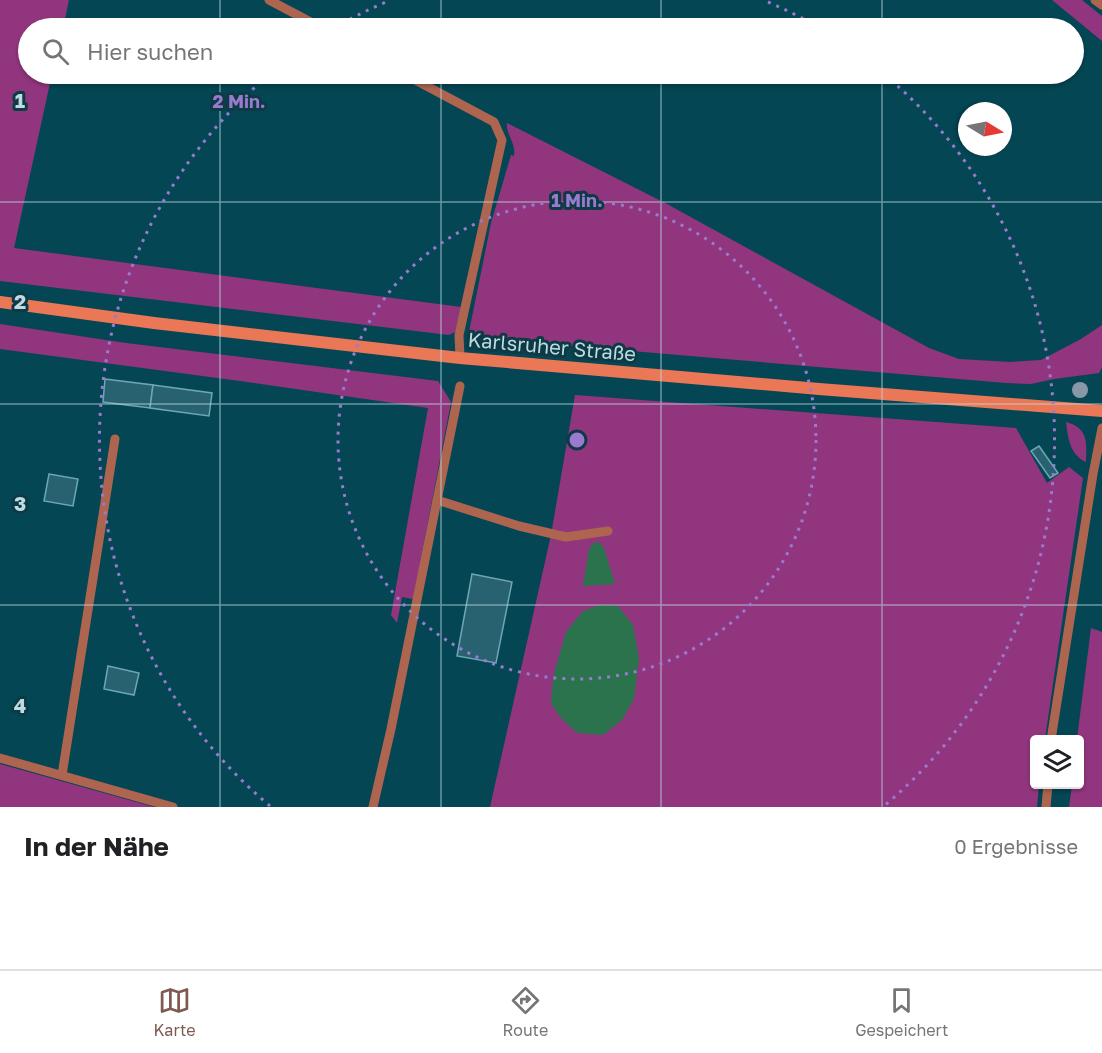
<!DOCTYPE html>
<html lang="de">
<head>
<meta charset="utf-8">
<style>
	body { margin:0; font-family:"Golos Text",sans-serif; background:#f2f2f2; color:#202124 }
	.controls { position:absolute; right:18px; bottom:18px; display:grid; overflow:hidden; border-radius:6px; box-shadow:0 2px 4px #0004 }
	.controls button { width:54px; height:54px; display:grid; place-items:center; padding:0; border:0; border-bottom:2px solid #e0e0e0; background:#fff; color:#202124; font:30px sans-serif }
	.compass { position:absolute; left:958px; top:102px; width:54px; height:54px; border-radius:50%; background:#fff; box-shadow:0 2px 4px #0004; rotate:100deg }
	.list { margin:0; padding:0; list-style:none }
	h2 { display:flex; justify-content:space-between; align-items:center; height:78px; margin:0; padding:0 24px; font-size:26px }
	h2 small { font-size:20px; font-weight:400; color:#757577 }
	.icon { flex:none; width:33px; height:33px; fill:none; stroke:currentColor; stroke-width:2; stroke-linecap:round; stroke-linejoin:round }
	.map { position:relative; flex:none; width:1102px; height:807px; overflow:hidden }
	.search { position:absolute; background:#fff; box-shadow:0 2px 4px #0004; left:18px; right:18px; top:18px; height:66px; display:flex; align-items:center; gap:15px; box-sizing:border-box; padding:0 21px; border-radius:33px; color:#757577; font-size:22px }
	.sheet { height:162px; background:#fff }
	nav { display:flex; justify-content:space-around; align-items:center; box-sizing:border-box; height:84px; border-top:2px solid #e0e0e0; background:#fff; font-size:16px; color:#757577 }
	nav a { display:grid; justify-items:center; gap:3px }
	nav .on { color:#7f5a50 }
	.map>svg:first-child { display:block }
	.green { fill:#91367e }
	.water { fill:#2a734c }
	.building { fill:#28616f; stroke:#6da6b5; stroke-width:1.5 }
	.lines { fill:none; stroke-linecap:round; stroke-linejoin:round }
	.service { stroke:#ad6550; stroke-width:9 }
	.secondary { stroke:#ea7756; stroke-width:12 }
	.tree { fill:#8998a8 }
	.grid { fill:none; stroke:#bedae2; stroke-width:1.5; stroke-opacity:0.55 }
	.ring { fill:none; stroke:#997acf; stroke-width:3; stroke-dasharray:3 6 }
	.labels { text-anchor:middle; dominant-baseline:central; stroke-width:6; stroke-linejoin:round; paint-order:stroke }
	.street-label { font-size:20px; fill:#bedae2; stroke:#0d3a45 }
	.grid-label { font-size:20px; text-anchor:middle; font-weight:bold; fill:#bedae2; stroke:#0d3a45; stroke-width:6; stroke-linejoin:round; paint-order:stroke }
	.centre { fill:#997acf; stroke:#0d3a45; stroke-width:3 }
	.ring-label { font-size:18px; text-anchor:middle; font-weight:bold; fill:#997acf; stroke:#0d3a45; stroke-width:6; stroke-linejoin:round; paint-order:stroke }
</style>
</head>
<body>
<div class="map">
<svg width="1102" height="807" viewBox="0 0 1102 807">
	<rect width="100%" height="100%" fill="#054654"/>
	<g class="green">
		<path d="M 0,0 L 69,0 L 63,28 L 28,28 L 28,74 L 52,74 L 14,248 L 461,307 L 455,332 L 449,335 L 0,281 Z"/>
		<path d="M 1052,0 L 1082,0 L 1102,16 L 1102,41 Z"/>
		<path d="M 507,123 L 667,204 L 929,348 L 959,359 L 1010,362 L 1041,360 L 1081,339 L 1102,325 L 1102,367 L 1099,373 L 1054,379 L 1031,384 L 1006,383 L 468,337 L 491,223 L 511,155 L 514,156 C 516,142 506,135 507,123 Z"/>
		<path d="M 0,324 L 126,343 L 438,381 L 451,402 L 413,599 L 402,597 L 397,623 L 391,615 L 428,408 L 240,381 L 0,349 Z"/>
		<path d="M 575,395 L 1016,428 L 1047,483 L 1069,467 L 1083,478 L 1045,739 L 1034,740 L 1034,784 L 1039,785 L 1037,807 L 490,807 L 551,535 Z"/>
		<path d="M 1066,422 C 1088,428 1087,442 1086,462 C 1070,455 1068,438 1066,422 Z"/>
		<path d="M 1091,628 L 1102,632 L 1102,807 L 1069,807 L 1072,785 L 1080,784 L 1080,740 L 1077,739 Z"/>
		<path d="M 0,764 L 154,807 L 0,807 Z"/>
	</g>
	<g class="water">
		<path d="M 599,542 L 604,548 L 615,584 L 583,586 L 589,549 L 593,543 Z"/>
		<path d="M 600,605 L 618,606 L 633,625 L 639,658 L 634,699 L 622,720 L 603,735 L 577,733 L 560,717 L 551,703 L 553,677 L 566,632 L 583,611 Z"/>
	</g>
	<g class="building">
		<path d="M 105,379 L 153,385 L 150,408 L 103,402 Z"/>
		<path d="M 153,385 L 212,393 L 209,416 L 150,408 Z"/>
		<path d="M 1039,446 L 1058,473 L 1050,478 L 1031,451 Z"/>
		<path d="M 49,474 L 78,479 L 73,506 L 44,501 Z"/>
		<path d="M 472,574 L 512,582 L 496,663 L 457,656 Z"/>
		<path d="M 108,666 L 139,673 L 134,695 L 104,689 Z"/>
	</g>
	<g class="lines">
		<g class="service">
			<path d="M 269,0 L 322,28"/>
			<path d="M 1095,0 L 1102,5"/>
			<path d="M 404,74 L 494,122 L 502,140 L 459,335 L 460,358"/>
			<path d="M 437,500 L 519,526 L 566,537 L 608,531"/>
			<path d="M 1051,740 L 1093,474 L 1102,428"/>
			<path d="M 0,758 L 173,807"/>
			<path d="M 62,775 L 115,439"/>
			<path d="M 373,807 L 391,729 L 460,386"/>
			<path d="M 1046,807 L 1048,784"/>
		</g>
		<path class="secondary" d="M 0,302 L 154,323 L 460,358 L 819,389 L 1102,411"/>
	</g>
	<circle class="tree" cx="1080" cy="390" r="8"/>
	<path class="grid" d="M 220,0 L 220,28M 441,0 L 441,28M 661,0 L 661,28M 882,0 L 882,28M 220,74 L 220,807M 441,74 L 441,807M 661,74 L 661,807M 882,74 L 882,807M 0,202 L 1102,202M 0,404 L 1102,404M 0,605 L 1102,605"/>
	<g class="ring">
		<circle cx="577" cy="440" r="239"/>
		<path d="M270 806A478 478 0 0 1 270 74M334 28A478 478 0 0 1 386 2M768 2A478 478 0 0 1 820 28M884 74A478 478 0 0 1 884 806"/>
	</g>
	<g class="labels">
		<g class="street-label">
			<text transform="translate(552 346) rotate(5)">Karlsruher Straße</text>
		</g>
	</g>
	<g class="grid-label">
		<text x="20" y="108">1</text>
		<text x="20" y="309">2</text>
		<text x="20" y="511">3</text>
		<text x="20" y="713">4</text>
	</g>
	<circle cx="577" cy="440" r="9" class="centre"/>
	<g class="ring-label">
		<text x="239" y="108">2 Min.</text>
		<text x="577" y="207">1 Min.</text>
	</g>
</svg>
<div class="controls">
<button><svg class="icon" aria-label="layers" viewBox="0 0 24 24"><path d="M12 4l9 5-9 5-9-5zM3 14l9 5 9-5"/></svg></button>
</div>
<svg class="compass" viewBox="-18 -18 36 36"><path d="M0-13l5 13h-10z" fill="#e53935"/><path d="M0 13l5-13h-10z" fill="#757577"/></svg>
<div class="search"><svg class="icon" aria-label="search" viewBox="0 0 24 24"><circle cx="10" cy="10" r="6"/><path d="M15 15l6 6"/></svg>Hier suchen</div>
</div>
<section class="sheet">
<h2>In der Nähe<small>0 Ergebnisse</small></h2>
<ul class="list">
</ul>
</section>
<nav>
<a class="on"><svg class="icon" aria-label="map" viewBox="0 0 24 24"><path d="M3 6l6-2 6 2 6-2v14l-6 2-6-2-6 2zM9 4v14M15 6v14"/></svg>Karte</a>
<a><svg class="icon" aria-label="directions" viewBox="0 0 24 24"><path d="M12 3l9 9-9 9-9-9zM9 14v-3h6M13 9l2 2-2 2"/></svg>Route</a>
<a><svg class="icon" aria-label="saved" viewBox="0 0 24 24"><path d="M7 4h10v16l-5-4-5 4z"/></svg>Gespeichert</a>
</nav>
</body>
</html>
